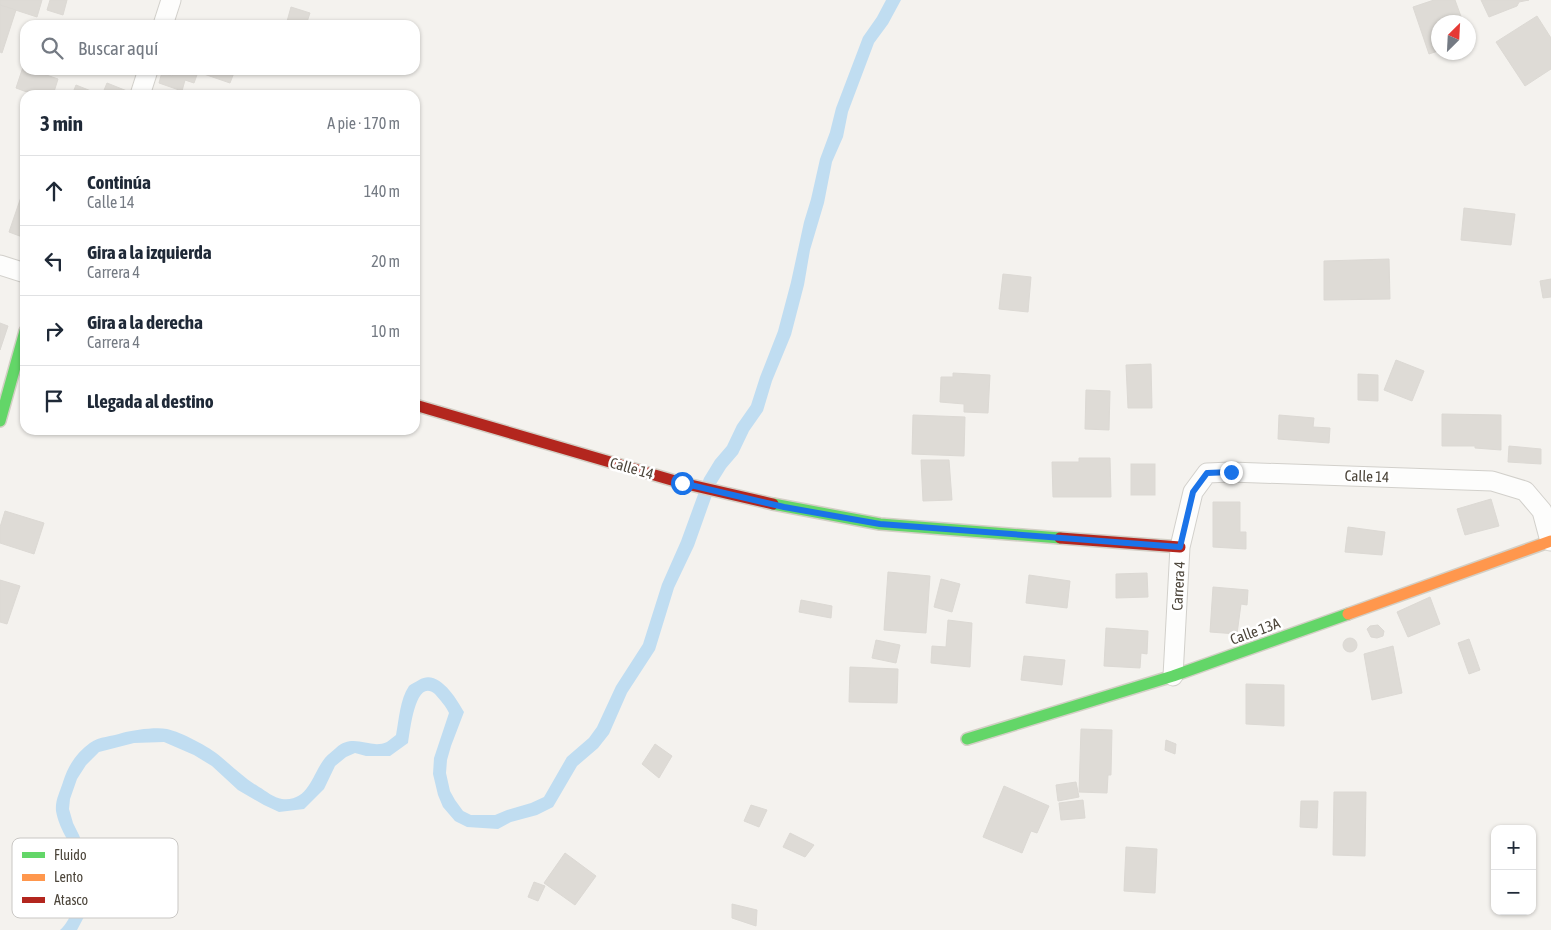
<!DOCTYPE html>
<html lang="es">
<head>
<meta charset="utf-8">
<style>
	body { margin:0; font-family:"Asap Condensed",sans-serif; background:#f2f2f3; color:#1f2937 }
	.controls { position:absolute; right:15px; bottom:15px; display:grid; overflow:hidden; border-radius:10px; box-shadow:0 1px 4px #0004 }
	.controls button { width:45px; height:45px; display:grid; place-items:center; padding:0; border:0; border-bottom:1px solid #e0e1e3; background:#fff; color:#1f2937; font:25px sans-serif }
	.compass { position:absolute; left:1431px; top:15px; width:45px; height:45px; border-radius:50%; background:#fff; box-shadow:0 1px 4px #0004; rotate:24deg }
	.stop { position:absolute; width:15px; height:15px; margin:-11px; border:4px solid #1a73e8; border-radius:50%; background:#fff }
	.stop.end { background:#1a73e8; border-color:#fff; box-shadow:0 1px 5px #0008 }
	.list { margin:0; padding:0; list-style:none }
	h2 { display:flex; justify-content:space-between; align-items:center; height:65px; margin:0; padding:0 20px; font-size:21px }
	h2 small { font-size:16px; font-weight:400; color:#747a83 }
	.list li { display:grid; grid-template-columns:32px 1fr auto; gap:15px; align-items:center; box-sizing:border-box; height:70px; padding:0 20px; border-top:1px solid #e0e1e3 }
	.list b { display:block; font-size:19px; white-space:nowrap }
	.list p { margin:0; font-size:16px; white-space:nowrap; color:#747a83 }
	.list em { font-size:16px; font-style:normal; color:#747a83 }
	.icon { flex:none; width:28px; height:28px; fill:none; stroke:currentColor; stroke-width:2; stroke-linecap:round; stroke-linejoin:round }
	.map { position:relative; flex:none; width:1551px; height:930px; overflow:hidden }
	.search { position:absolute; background:#fff; box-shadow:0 1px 4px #0004; left:20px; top:20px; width:400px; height:55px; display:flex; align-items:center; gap:12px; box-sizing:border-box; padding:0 18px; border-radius:15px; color:#747a83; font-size:19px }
	.panel { position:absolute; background:#fff; box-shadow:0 1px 4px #0004; left:20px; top:90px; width:400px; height:345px; border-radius:15px }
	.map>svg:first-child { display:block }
	.water { fill:#c0ddf1 }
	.building { fill:#dedbd6; stroke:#dcd9d4 }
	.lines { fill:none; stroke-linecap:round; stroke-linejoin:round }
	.street-casing { stroke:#d2d0cb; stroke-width:21 }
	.fast-casing { stroke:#d3cfc5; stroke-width:14 }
	.slow-casing { stroke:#d3cfc5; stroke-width:14 }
	.jam-casing { stroke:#d3cfc5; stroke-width:14 }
	.street { stroke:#fdfdfc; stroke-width:19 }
	.fast { stroke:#63d668; stroke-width:11 }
	.slow { stroke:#ff974d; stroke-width:11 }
	.jam { stroke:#b3261e; stroke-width:11 }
	.route { stroke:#1a73e8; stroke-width:6 }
	.labels { text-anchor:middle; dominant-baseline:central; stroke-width:5; stroke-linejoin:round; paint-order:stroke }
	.street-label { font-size:15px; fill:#4b4439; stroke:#fff }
	.key { fill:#fff; stroke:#c9c7c4; stroke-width:1 }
	.key-label { font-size:14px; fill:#4b4439 }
</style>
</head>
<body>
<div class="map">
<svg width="1551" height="930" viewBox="0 0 1551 930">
	<rect width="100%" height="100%" fill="#f4f2ee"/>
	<path class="water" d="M 886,0 L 901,0 L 888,24 L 874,43 L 848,112 L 843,137 L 832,162 L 824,203 L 810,250 L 804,285 L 791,335 L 772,381 L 763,411 L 749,431 L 738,454 L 726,468 L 716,484 L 694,546 L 674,588 L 655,650 L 627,693 L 609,734 L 598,748 L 577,766 L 553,807 L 537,815 L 511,822 L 498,829 L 467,827 L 455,821 L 443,807 L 438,795 L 433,774 L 434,758 L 449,713 C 446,706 440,700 435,694 C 415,677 410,732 408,743 L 390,756 L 366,756 L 355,753 L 346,757 L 335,766 L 324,789 L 304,809 L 279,812 L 264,805 L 238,790 L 212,766 L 194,755 L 164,742 L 134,743 L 99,752 L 86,765 L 77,779 L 70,799 L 69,809 L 73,823 L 79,835 L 92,869 L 93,888 L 85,915 L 77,930 L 60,930 C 66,925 71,915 74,908 C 84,881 79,864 67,839 C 62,830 58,822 56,811 C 55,800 60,792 63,782 C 68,766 76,753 90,743 C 100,736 111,737 122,733 C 134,730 155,727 167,729 C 181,732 210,747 221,757 C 233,767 244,778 259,787 C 266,791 274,798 282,799 C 309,802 312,774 325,758 C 328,754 333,751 336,748 C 354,732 370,750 387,742 C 390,740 393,737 396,735 C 399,720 400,699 409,686 C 411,684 416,682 419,680 C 438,668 456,698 464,712 L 451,746 L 447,760 L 446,773 L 450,791 L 455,800 L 463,811 L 471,815 L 495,815 L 507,810 L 531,803 L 544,797 L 567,757 L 589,738 L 597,727 L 616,686 L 643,644 L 662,584 L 681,541 L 704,478 L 715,460 L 727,446 L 737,425 L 751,405 L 760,377 L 778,331 L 791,282 L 804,222 L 811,199 L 820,159 L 830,132 L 836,108 L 863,37 L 877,17 Z"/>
	<g class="building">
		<path d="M 0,0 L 42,0 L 37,17 L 0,5 Z"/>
		<path d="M 50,0 L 67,0 L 63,15 L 47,10 Z"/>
		<path d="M 1434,0 L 1455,0 L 1463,22 L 1438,22 L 1438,51 L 1429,54 L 1413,7 Z"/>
		<path d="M 1481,0 L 1529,0 L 1519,2 L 1517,6 L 1489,17 Z"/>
		<path d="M 0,5 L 16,10 L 2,53 L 0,52 Z"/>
		<path d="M 291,7 L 310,13 L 306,25 L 286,25 Z"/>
		<path d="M 1537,16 L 1551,38 L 1551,69 L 1525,86 L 1496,42 Z"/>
		<path d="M 23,67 L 25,68 L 25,70 L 32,70 L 58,79 L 53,95 L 35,95 L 16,88 Z"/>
		<path d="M 174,70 L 235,70 L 230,83 L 198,72 L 194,83 L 185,80 L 182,91 L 159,83 L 162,72 L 172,76 Z"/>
		<path d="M 107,83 L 132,93 L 131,95 L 102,95 Z"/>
		<path d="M 76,85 L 101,95 L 72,95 Z"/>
		<path d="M 21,197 L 25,198 L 25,238 L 9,232 Z"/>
		<path d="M 1464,208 L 1515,214 L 1511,245 L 1461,240 Z"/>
		<path d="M 1389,259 L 1390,299 L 1324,300 L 1324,261 Z"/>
		<path d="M 1003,274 L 1031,277 L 1028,312 L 999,309 Z"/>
		<path d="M 1551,279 L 1551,297 L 1543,298 L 1540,281 Z"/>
		<path d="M 0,323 L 8,326 L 0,350 Z"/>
		<path d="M 1396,360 L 1424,371 L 1412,401 L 1384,390 Z"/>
		<path d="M 1151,364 L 1152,408 L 1128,408 L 1126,365 Z"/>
		<path d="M 953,373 L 990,375 L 988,413 L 964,412 L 964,404 L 940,402 L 941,377 L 953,377 Z"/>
		<path d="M 1358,374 L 1378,375 L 1378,401 L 1358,400 Z"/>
		<path d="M 1086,390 L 1110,391 L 1109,430 L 1085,429 Z"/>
		<path d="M 1442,414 L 1501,415 L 1501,450 L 1475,448 L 1475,446 L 1442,446 Z"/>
		<path d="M 913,415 L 965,417 L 964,456 L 912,454 Z"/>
		<path d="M 1279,415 L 1314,418 L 1313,427 L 1330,428 L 1329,443 L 1278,439 Z"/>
		<path d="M 1509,446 L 1541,449 L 1541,464 L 1508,462 Z"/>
		<path d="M 1079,458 L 1110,458 L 1111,497 L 1053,497 L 1052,462 L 1079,462 Z"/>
		<path d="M 921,460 L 949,460 L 952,500 L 923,501 Z"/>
		<rect x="1131" y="464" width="24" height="31"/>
		<path d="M 1491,499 L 1499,526 L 1465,535 L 1457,509 Z"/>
		<path d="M 1213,502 L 1240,502 L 1240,532 L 1246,532 L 1246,549 L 1213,547 Z"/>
		<path d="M 5,511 L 44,523 L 34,554 L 0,543 L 0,527 Z"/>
		<path d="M 1348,527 L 1385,532 L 1382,555 L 1345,552 Z"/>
		<path d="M 888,572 L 930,576 L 926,633 L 884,630 Z"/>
		<path d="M 1147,573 L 1148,597 L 1116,598 L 1116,574 Z"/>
		<path d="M 1029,575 L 1070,581 L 1067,608 L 1026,603 Z"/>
		<path d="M 941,579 L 960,584 L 952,612 L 934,607 Z"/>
		<path d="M 0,580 L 20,586 L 7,624 L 0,622 Z"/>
		<path d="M 1213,587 L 1248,590 L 1247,605 L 1241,604 L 1237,634 L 1210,632 Z"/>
		<path d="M 1430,597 L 1440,624 L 1408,637 L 1397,612 Z"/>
		<path d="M 801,600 L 832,606 L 831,618 L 799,612 Z"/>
		<path d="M 948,620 L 972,623 L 970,667 L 931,663 L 932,646 L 946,647 Z"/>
		<path d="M 1378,625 L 1384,631 L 1383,636 L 1377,638 L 1371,637 L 1367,629 L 1370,626 Z"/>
		<path d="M 1106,628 L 1148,631 L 1147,654 L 1141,653 L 1140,668 L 1104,666 Z"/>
		<circle cx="1350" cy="645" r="7"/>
		<path d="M 1469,639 L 1480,670 L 1469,674 L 1458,643 Z"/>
		<path d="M 876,640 L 900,645 L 896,663 L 872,658 Z"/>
		<path d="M 1393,646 L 1402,693 L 1372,700 L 1364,654 Z"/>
		<path d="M 1024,656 L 1065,660 L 1062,685 L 1021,680 Z"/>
		<path d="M 850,667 L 898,669 L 897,703 L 849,702 Z"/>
		<path d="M 1246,684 L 1284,685 L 1284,726 L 1246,724 Z"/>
		<path d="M 1081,729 L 1112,730 L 1111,775 L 1108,775 L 1107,793 L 1079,792 Z"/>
		<path d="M 1166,740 L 1176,744 L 1175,754 L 1165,750 Z"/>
		<path d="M 655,744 L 672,756 L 659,778 L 642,764 Z"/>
		<path d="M 1076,782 L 1079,797 L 1058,801 L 1056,785 Z"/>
		<path d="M 1004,786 L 1049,806 L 1037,833 L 1031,831 L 1022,853 L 983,837 Z"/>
		<path d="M 1334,792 L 1366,792 L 1365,856 L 1333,855 Z"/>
		<path d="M 1083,800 L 1085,818 L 1061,820 L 1059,803 Z"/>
		<path d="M 1301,801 L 1318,801 L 1317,828 L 1300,827 Z"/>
		<path d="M 751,805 L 767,810 L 759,827 L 744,821 Z"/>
		<path d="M 790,833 L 814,845 L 805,857 L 783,847 Z"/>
		<path d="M 1126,847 L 1157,849 L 1155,893 L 1124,891 Z"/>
		<path d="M 565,853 L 596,876 L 575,905 L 544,883 Z"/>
		<path d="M 534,882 L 545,886 L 538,901 L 528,897 Z"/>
		<path d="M 732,904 L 757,910 L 756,926 L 732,918 Z"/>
	</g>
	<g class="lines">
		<g class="street-casing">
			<g id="street">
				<path d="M 163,25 L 171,0"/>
				<path d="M 140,95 L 148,70"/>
				<path d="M 0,265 L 25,273"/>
				<path d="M 1173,676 L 1180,547 L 1193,492 L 1207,473 L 1231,472 L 1492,481 L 1525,491 L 1542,511 L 1550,541"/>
			</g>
		</g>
		<g class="fast-casing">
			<g id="fast">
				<path d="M 0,421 L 25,331"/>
				<path d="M 773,504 L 880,524 L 1060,538"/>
				<path d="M 967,739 L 1173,676 L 1348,614"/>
			</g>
		</g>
		<g class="slow-casing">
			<path id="slow" d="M 1348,614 L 1551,541"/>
		</g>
		<g class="jam-casing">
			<g id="jam">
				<path d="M 415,405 L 682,483 L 773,504"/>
				<path d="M 1060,538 L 1180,547"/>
			</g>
		</g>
		<use href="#street" class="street"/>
		<use href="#fast" class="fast"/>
		<use href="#slow" class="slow"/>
		<use href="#jam" class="jam"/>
	</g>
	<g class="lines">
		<path class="route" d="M 682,483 L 784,507 L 880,524 L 1180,547 L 1193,492 L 1207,473 L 1231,472"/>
	</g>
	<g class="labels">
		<g class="street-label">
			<text transform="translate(632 468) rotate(16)">Calle 14</text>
			<text transform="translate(1367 476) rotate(2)">Calle 14</text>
			<text transform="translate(1178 586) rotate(-87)">Carrera 4</text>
			<text transform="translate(1255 631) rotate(-20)">Calle 13A</text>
		</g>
	</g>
	<rect x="12" y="838" width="166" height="80" rx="8" class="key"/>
	<rect x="22" y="852" width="23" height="6" fill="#63d668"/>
	<rect x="22" y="874" width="23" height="7" fill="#ff974d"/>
	<rect x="22" y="897" width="23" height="6" fill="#b3261e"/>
	<g class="key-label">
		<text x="54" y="860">Fluido</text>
		<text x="54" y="882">Lento</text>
		<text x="54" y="905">Atasco</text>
	</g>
</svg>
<div class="controls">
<button>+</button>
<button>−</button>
</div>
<svg class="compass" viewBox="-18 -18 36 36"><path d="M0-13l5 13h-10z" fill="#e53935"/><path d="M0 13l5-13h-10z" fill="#747a83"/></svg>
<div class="stop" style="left:682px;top:483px"></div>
<div class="stop end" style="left:1231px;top:472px"></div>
<div class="search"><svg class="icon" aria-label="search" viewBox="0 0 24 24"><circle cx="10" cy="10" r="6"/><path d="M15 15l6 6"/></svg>Buscar aquí</div>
<section class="panel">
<h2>3 min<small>A pie · 170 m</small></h2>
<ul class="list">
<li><svg class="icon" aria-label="ahead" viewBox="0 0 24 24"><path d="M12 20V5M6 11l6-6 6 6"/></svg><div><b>Continúa</b><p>Calle 14</p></div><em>140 m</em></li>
<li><svg class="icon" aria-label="left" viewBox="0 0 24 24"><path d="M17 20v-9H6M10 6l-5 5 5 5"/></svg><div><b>Gira a la izquierda</b><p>Carrera 4</p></div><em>20 m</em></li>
<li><svg class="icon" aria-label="right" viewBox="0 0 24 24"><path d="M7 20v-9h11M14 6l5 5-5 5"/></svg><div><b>Gira a la derecha</b><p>Carrera 4</p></div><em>10 m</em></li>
<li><svg class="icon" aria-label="arrive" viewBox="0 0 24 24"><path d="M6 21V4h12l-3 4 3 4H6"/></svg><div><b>Llegada al destino</b></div></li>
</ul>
</section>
</div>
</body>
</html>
